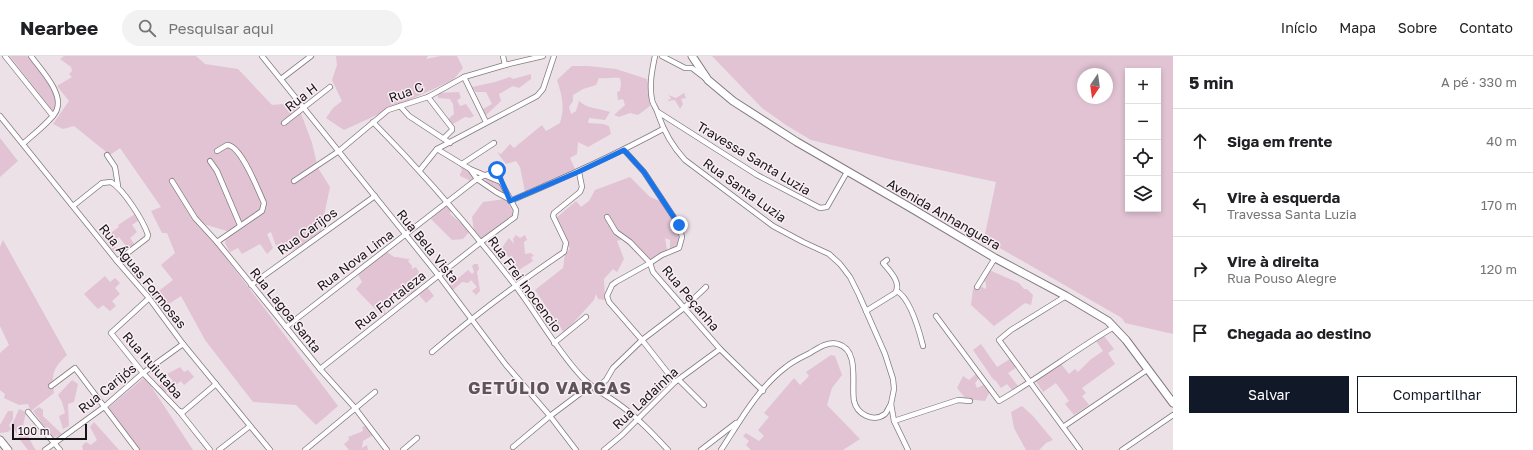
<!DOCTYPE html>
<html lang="pt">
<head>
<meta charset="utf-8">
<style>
	body { margin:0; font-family:"Golos Text",sans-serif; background:#f2f2f2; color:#202124 }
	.controls { position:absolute; right:12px; top:12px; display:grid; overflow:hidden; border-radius:0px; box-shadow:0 2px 6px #0003 }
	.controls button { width:36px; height:36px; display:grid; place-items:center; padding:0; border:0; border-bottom:1px solid #e0e0e0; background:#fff; color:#202124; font:20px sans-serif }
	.compass { position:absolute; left:1077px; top:12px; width:36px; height:36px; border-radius:50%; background:#fff; box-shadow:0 2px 6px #0003; rotate:193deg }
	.scale { position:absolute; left:12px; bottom:10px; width:75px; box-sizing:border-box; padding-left:4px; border:2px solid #171415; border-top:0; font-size:11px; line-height:14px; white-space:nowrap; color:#171415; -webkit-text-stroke:3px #f9eef4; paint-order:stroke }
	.stop { position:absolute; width:12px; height:12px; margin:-9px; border:3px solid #1a73e8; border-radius:50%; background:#fff }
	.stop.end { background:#1a73e8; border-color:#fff; box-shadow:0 1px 4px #0008 }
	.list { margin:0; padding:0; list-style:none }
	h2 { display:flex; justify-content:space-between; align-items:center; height:52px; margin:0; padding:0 16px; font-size:17px }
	h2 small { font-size:13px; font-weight:400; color:#757577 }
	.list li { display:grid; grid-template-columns:26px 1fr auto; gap:12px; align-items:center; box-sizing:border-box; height:64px; padding:0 16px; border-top:1px solid #e0e0e0 }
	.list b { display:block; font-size:15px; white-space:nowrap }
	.list p { margin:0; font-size:13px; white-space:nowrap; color:#757577 }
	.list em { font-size:13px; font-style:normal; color:#757577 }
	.actions { display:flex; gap:8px; padding:12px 16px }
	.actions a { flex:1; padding:9px 0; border:1px solid #111827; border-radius:0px; text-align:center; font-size:14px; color:#111827 }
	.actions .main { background:#111827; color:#fff }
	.icon { flex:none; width:22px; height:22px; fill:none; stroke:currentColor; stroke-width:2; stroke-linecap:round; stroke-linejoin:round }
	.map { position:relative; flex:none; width:1173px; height:394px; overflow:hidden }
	header { display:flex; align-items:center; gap:24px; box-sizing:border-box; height:56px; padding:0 20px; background:#fff; border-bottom:1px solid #e0e0e0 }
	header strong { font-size:19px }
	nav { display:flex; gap:22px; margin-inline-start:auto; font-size:14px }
	.search { width:280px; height:36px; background:#f2f2f2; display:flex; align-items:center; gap:10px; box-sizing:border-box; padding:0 14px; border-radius:22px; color:#757577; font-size:15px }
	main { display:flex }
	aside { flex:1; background:#fff }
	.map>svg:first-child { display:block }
	.green { fill:#e1c3d4; fill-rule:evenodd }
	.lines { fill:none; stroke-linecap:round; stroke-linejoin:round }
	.street-casing { stroke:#837a7f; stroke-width:6 }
	.secondary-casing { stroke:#837a7f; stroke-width:9 }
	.primary-casing { stroke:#837a7f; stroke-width:9 }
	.street { stroke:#fff; stroke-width:4.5 }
	.secondary { stroke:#fff; stroke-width:7 }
	.primary { stroke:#fff; stroke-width:7 }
	.route { stroke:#1a73e8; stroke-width:5 }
	.labels { text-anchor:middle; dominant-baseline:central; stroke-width:3; stroke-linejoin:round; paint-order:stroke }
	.street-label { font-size:13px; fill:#171415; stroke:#f9eef4 }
	.district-label { font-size:17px; font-weight:bold; letter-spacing:1px; fill:#5e555a; stroke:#f9eef4 }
</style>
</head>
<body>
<header>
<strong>Nearbee</strong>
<div class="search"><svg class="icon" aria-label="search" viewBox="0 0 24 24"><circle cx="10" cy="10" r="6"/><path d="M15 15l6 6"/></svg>Pesquisar aqui</div>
<nav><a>Início</a><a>Mapa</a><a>Sobre</a><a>Contato</a></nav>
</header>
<main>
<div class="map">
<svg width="1173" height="394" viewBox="0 0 1173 394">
	<rect width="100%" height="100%" fill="#ebe1e7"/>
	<g class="green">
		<path d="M 10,0 L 27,0 C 37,13 64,41 53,56 Z"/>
		<path d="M 64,0 L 196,0 L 205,8 L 238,13 L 272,49 L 295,47 L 299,52 L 312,87 L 318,112 L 330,131 L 320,179 L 300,191 L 285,197 L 282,186 L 276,190 L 271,176 L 267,178 L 273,192 L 267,198 L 260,188 L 242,198 L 238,192 L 230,196 L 225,187 L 227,175 L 200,167 L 338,350 L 316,369 L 296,349 L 253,346 L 205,284 L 181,240 L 161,253 L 152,240 L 173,224 L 161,209 L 175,197 L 167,177 L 162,177 L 151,155 L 161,151 L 120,92 L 110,99 L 74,70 L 63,73 L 53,68 L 69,45 L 57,30 L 72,21 L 69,18 L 72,15 L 71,11 L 60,3 Z"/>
		<path d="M 336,0 L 428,0 L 426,3 L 440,0 L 457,0 L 463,12 L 453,24 L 344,74 L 326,62 L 333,52 L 342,45 L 332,24 L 337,9 Z"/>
		<path d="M 712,0 L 1173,0 L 1173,278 L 1125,267 L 1122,262 L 984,183 L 996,126 L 889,103 L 811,84 L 786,69 L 762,52 ZM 1128,15 L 1158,15 L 1158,153 L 1128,153 ZM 1083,18 L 1107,18 L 1107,42 L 1083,42 Z"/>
		<path d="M 572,10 L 588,10 L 616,13 L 647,23 L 650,35 L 650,50 L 638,59 L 630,57 L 619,61 L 614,59 L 625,49 L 623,43 L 618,44 L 617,36 L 620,35 L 621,27 L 620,22 C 613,21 607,23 599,22 L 596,29 L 583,33 L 573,39 L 573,45 L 569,51 L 571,58 L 576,55 L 579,45 C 587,53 599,52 610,56 L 605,64 L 589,62 L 588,67 L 603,68 L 609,70 L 611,78 L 588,91 L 578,86 L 577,98 L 570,102 L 576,115 L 525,136 L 520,111 L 516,105 L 506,108 L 497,96 L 501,98 L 510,88 L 514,92 L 542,69 L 546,75 L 560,67 C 565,51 562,39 557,24 Z"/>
		<path d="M 531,18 L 531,23 L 519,32 L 513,30 L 499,38 L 501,45 L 485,60 L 483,53 L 492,48 L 486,36 L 476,36 L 472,31 L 495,26 L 510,21 L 513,23 Z"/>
		<path d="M 459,36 L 461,42 L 457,44 L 460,50 L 466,48 L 474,60 L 470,62 L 465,61 L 453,68 L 448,63 L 454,58 L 453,48 L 450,43 L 438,42 L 438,37 Z"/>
		<path d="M 684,37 L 686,42 L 681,43 L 683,48 L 680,53 L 675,44 L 668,45 L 668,43 L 670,44 L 671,42 L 668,39 L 676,42 Z"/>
		<path d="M 0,82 L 18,105 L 0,121 Z"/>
		<path d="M 464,111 L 470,113 L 475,123 L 468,128 L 468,127 L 469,124 L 460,120 L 460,118 L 462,115 L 461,112 Z"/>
		<path d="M 486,121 L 500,128 L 506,139 L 485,127 Z"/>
		<path d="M 630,121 L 650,141 L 662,146 L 677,173 L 679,185 L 677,191 L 670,194 L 670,184 L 665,182 L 667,195 L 650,205 L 637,198 L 622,183 L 617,185 L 624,203 L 617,216 L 613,213 L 604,223 L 605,244 L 598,243 L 596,238 L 594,244 L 564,277 L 535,234 L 563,212 L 565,198 L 570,193 L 555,163 L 576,145 L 581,151 L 589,145 L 595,134 Z"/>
		<path d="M 506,143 L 514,158 L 481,183 L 474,175 L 472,161 L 483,146 Z"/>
		<path d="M 445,147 L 451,154 L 450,158 L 461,167 L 462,166 L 470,175 L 463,183 L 452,184 L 431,163 Z"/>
		<path d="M 135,158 L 139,164 L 132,169 L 137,176 L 130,182 L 135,189 L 129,194 L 119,181 L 112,187 L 118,194 L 115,197 L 101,179 L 110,173 L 112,176 L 119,171 L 118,169 Z"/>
		<path d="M 516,179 L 520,182 L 525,179 L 527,184 L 524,186 L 525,198 L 531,197 L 534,200 L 531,201 L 533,205 L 519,214 C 514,207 508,200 501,193 L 509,182 L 514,188 L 513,183 Z"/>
		<path d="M 3,184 L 67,299 C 53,312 51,318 54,337 L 31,355 L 28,348 L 19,349 L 4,342 L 5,338 L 0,334 L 0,297 L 9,289 L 0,270 L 0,191 Z"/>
		<path d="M 387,196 L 394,201 C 401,201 404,203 410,203 L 408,205 L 412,210 L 412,213 L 416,211 L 420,218 L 413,223 L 416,234 L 407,240 L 396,233 L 389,244 L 384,248 L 385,258 L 380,258 L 356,233 L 362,226 L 357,217 Z"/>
		<path d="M 474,208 L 478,208 L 479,213 L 477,216 L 480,235 L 476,239 L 472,235 L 477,231 L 471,224 L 468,227 L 462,226 L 453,234 L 449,230 L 468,214 L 472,218 L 474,216 L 472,210 Z"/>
		<path d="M 989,214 L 1019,227 L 1024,233 L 1027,233 L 1033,239 L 1031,249 L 1025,247 L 994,270 L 971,249 L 973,233 L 980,230 L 986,233 L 986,227 L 983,224 Z"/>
		<path d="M 105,220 L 110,226 L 115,222 L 120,227 L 115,232 L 120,238 L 112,245 L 116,250 L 110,255 L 103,249 L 98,253 L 84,238 Z"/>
		<path d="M 427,231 L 434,240 L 426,247 L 419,239 Z"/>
		<path d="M 1104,280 L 1114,293 L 1108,297 L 1115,308 L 1082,332 L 1086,337 L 1082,340 L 1089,349 L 1074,359 L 1065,348 L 1069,345 L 1056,327 L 1043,336 L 1035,324 L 1061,308 L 1069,318 L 1075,313 L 1078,316 L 1090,304 L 1103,295 L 1096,285 Z"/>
		<path d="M 981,288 L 997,311 L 1010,303 L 1016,312 L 1008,317 L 1018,330 L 1012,334 L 1007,328 L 1001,332 L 996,325 L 993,323 L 973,294 Z"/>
		<path d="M 831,299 L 835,300 L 842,319 L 832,332 L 827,349 L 860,383 L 843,394 L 751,394 L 746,389 L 749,385 L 743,380 L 746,377 L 759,385 L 764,380 L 758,374 L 769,361 L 764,357 L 794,322 L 800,329 L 809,320 L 806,316 Z"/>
		<path d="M 180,311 L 184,316 L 188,314 L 194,321 L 184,329 L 181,325 L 165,337 L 158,331 L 165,324 L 169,328 L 173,325 L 167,318 Z"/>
		<path d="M 977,317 L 980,321 L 975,327 L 977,332 L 983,329 L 990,335 L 985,345 L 966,343 L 957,332 L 963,320 L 969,324 Z"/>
		<path d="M 145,321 L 193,394 L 140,394 L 108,352 Z"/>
		<path d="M 72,324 L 78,328 L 74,346 L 68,348 L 69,370 L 63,373 L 59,360 L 65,357 L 62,346 L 58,339 Z"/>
		<path d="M 1022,350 L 1033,360 L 1053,384 L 1046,387 L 1039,394 L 1026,394 L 1014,372 L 1011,356 Z"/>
		<path d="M 39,351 L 43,354 L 43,360 L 62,378 L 53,382 L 33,355 Z"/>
		<path d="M 19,353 L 26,356 L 23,370 C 28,378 30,386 36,394 L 28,394 L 20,384 L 12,369 Z"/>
		<path d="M 8,355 L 13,355 L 13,363 L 9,369 L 11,373 L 8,376 L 0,377 L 0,369 Z"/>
		<path d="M 94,366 L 119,394 L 83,394 L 82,390 L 86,386 L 91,389 L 97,384 L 90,371 Z"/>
		<path d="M 366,370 L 373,379 L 363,385 L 362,392 L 367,389 L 368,394 L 349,394 L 344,388 L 349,384 L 348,381 L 363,375 L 362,371 Z"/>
	</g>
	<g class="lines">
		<g class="street-casing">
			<g id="street">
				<path d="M 5,0 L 53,60"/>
				<path d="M 262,0 L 439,220 L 506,309 L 550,360 L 576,394"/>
				<path d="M 503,0 L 505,9"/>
				<path d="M 655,0 C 652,14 649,29 652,44 C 653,49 657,53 658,58 C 664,76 672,90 685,104 L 773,170 L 803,186 L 829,198 L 840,208 L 850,221 L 859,239 L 885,298 L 893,323 L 894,333 L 891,348 L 894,365 L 908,394"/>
				<path d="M 662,0 L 685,12 L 692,12 L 705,22"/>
				<path d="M 464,21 L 486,66"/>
				<path d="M 281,23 L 311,0"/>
				<path d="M 428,41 L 452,72 L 452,74 L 444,82"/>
				<path d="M 400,50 L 409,60 L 450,87"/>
				<path d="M 658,56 L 757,119 L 820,152 L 827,151 L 847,116"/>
				<path d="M 0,60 L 117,205 L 149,242 L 183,288 L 270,394"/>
				<path d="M 373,66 C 423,117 470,171 514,228 C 537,258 555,292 581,320 C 592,333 607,339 620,349 C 638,362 653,378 668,394"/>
				<path d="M 284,67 L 330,31"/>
				<path d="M 23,88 C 30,81 55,62 57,53 C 63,36 40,13 31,0"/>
				<path d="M 437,93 L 470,113 L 477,123 L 496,136 L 509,143"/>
				<path d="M 624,94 L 644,116 L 679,169 L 682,181 L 679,192 L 662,199 L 650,207 L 616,226 L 612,229 L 607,240 L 609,246 L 642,284 L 675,326"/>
				<path d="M 107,99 L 115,111 L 118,130"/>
				<path d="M 210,105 L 217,115 L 240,169"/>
				<path d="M 462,108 L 494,87"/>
				<path d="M 470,113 L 501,126"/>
				<path d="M 420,114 L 437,93 L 537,40 L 543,33 L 554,0"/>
				<path d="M 172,125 L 195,162 L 217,186 L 320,313 L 355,352 L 387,394"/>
				<path d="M 294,125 L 339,95 L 388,54 L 428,41 L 464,21 L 505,9 L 543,0"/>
				<path d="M 510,145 C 562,123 613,100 663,73"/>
				<path d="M 73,150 L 102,127 L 111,126 C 124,134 143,164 148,179 L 147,182 L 117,205"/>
				<path d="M 607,161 L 616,176 L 630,186 L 650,207 L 653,216 L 720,293 L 763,335"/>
				<path d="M 217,186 L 262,155 L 264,147 C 258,134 241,89 227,89 L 217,95"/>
				<path d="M 251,229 L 375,140"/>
				<path d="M 977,231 L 995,202"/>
				<path d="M 897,235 C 910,243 919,274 923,290"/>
				<path d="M 1066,240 L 1011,274 L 999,284 L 1080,394"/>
				<path d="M 147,244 L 111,277 L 143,317 L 179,355 L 210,394"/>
				<path d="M 866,255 L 895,237 C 902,227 890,215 883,207 L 887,204"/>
				<path d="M 936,260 L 999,345 C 1039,322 1075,294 1114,271"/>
				<path d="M 286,271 L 477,123 L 497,114 L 501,126 L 516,154 L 515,161 L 481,186 L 320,313"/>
				<path d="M 554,287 L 586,261"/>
				<path d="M 432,296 C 474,260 518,227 564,196 L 566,187 L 553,160 L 554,157 L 580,136 L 582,131 L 579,116"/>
				<path d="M 679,324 L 704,349"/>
				<path d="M 51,330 L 75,312 L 137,394"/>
				<path d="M 595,333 L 606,324 L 613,312 L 642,284 L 684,252 L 706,231"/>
				<path d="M 179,355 L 183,356 L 216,328"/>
				<path d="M 28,356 L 60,394"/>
				<path d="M 894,365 L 958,344 L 970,345"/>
				<path d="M 1063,371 L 1147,314"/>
				<path d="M 513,391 L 550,360 L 590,330"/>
				<path d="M 45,394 L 104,351 L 143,317 L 183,288"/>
				<path d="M 219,394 L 250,370"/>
				<path d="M 305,394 L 375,336"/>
				<path d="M 403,394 L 417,382"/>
				<path d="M 604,394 L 622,379 L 675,326 L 720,293"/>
				<path d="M 701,394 L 736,367"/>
				<path d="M 721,394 C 740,365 758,332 786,311 C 793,305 802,301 810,297 C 818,292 828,285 838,288 C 860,294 851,329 854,345 C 857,358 873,367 885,358 C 887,356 889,351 891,348"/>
				<path d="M 1122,394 L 1173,359"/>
			</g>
		</g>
		<g class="secondary-casing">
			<path id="secondary" d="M 692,0 L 708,24 L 733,45 L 797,86 L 911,152 L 995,202 L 1066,240 L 1108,265 L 1126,284 L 1173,347"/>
		</g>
		<g class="primary-casing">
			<path id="primary" d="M 0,384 L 8,394"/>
		</g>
		<use href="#street" class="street"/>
		<use href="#secondary" class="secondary"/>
		<use href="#primary" class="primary"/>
	</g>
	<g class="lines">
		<path class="route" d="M 497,114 L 510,145 L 578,116 L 624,94 L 644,116 L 679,169"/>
	</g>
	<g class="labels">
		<g class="street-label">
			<text transform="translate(406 36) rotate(-20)">Rua C</text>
			<text transform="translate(301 41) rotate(-38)">Rua H</text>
			<text transform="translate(754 102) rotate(31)">Travessa Santa Luzia</text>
			<text transform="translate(745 134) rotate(36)">Rua Santa Luzia</text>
			<text transform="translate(944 158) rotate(30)">Avenida Anhanguera</text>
			<text transform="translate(307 175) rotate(-36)">Rua Carijos</text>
			<text transform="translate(428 190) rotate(51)">Rua Bela Vista</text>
			<text transform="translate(355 204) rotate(-37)">Rua Nova Lima</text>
			<text transform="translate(143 220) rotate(51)">Rua Águas Formosas</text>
			<text transform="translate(525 228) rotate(54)">Rua Frei Inocencio</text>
			<text transform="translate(691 242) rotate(50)">Rua Peçanha</text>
			<text transform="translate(390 244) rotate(-38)">Rua Fortaleza</text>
			<text transform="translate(286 254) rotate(51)">Rua Lagoa Santa</text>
			<text transform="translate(153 309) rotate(49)">Rua Ituiutaba</text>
			<text transform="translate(107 332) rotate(-39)">Rua Carijós</text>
			<text transform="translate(645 342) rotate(-43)">Rua Ladainha</text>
		</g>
		<g class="district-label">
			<text x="550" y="331">GETÚLIO VARGAS</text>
		</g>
	</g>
</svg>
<div class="controls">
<button>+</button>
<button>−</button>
<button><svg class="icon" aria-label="locate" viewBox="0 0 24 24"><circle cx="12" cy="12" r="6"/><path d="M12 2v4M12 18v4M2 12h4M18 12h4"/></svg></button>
<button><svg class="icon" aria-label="layers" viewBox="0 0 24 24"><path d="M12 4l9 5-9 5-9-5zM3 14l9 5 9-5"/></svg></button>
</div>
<svg class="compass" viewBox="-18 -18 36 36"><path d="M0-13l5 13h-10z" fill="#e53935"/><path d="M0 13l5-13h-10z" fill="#757577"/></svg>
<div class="scale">100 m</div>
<div class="stop" style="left:497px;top:114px"></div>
<div class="stop end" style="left:679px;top:169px"></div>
</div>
<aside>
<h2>5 min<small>A pé · 330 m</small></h2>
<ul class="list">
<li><svg class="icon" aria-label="ahead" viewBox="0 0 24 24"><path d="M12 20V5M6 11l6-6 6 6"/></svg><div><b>Siga em frente</b></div><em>40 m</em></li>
<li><svg class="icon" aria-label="left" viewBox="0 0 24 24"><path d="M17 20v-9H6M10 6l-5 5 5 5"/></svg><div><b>Vire à esquerda</b><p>Travessa Santa Luzia</p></div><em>170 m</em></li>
<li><svg class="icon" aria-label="right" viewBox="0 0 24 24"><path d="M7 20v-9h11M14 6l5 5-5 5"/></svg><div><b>Vire à direita</b><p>Rua Pouso Alegre</p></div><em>120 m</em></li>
<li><svg class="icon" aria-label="arrive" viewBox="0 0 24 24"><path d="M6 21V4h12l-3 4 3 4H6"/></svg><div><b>Chegada ao destino</b></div></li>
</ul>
<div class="actions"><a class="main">Salvar</a><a>Compartilhar</a></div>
</aside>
</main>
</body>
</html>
